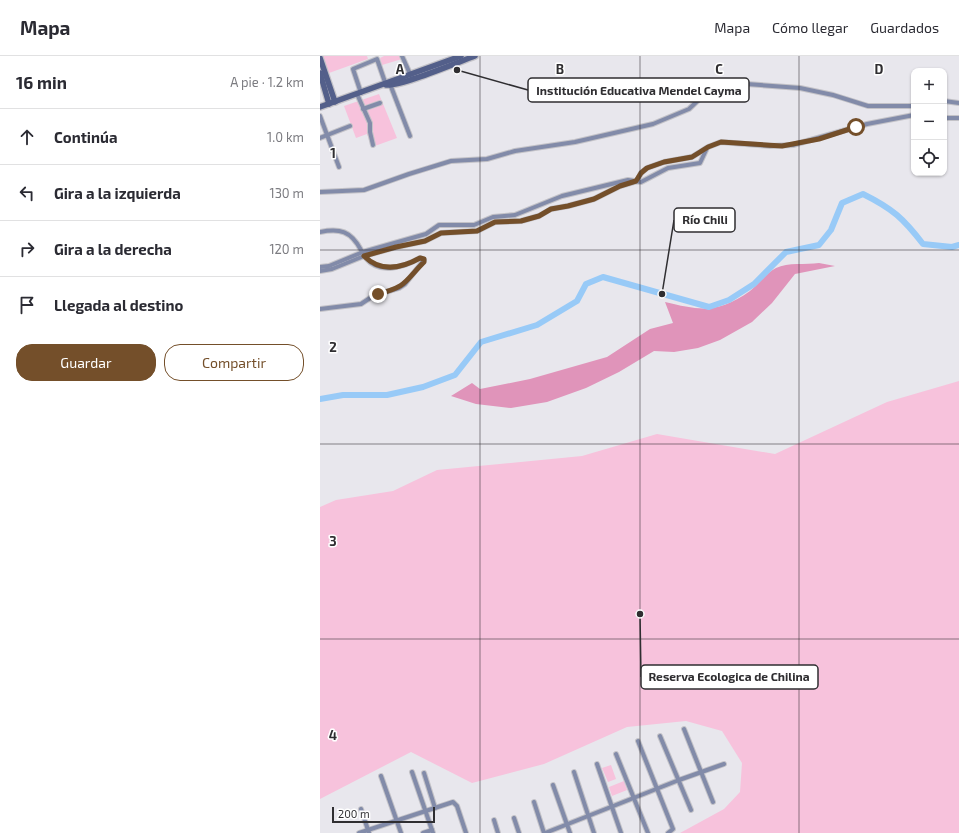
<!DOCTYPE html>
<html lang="es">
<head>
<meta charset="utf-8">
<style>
	body { margin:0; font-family:"Exo 2",sans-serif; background:#f2f2f3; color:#2b2b33 }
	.controls { position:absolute; right:12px; top:12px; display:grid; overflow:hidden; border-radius:8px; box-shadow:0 1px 3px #0004 }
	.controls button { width:36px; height:36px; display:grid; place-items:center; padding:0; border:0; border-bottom:1px solid #e1e1e2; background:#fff; color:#2b2b33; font:20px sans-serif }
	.scale { position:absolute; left:12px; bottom:10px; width:103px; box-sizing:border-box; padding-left:4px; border:2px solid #2f2e31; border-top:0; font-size:11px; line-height:14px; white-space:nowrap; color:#2f2e31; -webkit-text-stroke:3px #fff; paint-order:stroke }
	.stop { position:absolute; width:12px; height:12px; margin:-9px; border:3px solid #744f2a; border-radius:50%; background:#fff }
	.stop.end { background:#744f2a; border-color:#fff; box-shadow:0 1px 4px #0008 }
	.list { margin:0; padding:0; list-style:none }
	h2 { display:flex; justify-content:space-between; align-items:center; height:52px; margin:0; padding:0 16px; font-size:17px }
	h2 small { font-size:13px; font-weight:400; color:#7c7c81 }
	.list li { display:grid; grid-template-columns:26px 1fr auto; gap:12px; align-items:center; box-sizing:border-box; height:56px; padding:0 16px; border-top:1px solid #e1e1e2 }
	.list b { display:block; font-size:15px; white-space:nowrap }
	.list em { font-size:13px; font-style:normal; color:#7c7c81 }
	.actions { display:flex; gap:8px; padding:12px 16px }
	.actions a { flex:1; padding:9px 0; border:1px solid #744f2a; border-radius:16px; text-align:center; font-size:14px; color:#744f2a }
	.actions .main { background:#744f2a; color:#fff }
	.icon { flex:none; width:22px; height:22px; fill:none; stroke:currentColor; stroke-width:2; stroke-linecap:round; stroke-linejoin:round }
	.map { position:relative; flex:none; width:639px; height:777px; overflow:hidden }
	header { display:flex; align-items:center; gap:24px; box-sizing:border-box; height:56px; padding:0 20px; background:#fff; border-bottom:1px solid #e1e1e2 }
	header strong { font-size:19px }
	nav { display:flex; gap:22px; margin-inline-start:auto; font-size:14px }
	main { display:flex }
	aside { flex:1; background:#fff }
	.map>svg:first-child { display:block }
	.green { fill:#f7c2dc }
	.forest { fill:#e094ba }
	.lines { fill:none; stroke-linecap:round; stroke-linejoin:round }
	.river { stroke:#98caf7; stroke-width:6 }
	.minor-casing { stroke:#c3c2c7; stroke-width:6 }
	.secondary-casing { stroke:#c3c2c7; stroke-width:8 }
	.minor { stroke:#828ba9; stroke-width:4 }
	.secondary { stroke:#535f8a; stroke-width:5.5 }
	.route { stroke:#744f2a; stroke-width:5 }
	.grid { fill:none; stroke:#2f2e31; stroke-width:1; stroke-opacity:0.55 }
	.grid-label { font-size:13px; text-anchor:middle; font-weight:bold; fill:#2f2e31; stroke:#fff; stroke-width:3; stroke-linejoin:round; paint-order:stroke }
	.leader { fill:none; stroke:#2f2e31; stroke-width:1.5 }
	.callout-dot { fill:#2f2e31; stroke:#fff; stroke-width:1.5 }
	.callout { fill:#fff; stroke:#2f2e31; stroke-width:1.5 }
	.callout-label { font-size:12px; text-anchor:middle; font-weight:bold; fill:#2f2e31 }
</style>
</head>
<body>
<header>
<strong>Mapa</strong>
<nav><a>Mapa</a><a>Cómo llegar</a><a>Guardados</a></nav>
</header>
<main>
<aside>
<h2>16 min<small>A pie · 1.2 km</small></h2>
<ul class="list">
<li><svg class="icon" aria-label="ahead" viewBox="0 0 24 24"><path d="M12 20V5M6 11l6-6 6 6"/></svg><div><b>Continúa</b></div><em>1.0 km</em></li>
<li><svg class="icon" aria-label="left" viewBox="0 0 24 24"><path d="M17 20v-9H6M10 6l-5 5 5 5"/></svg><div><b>Gira a la izquierda</b></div><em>130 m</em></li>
<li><svg class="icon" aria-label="right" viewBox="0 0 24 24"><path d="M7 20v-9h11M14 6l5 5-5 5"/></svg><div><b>Gira a la derecha</b></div><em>120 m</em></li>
<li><svg class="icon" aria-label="arrive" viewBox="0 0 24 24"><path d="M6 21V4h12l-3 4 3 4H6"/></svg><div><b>Llegada al destino</b></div></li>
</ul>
<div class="actions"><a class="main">Guardar</a><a>Compartir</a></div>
</aside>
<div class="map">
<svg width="639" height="777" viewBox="0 0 639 777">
	<rect width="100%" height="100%" fill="#e8e7ed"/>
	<g class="green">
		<path d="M 3,0 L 47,0 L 48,3 L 9,17 Z"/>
		<path d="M 64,0 L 81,0 L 82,3 L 62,9 L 60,2 Z"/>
		<path d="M 59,38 L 77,82 L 52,91 L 47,78 L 36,82 L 24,50 Z"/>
		<path d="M 639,325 L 639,777 L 360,777 L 404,753 L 420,736 L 422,707 L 402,675 L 366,665 L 307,671 L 224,708 L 152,727 L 91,696 L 0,743 L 0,451 L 16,444 L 73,435 L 117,414 L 262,400 L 337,378 L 455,398 L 567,346 Z"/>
		<path d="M 291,709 L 296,723 L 288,726 L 282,712 Z"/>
		<path d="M 304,725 L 307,734 L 292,740 L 289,731 Z"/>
	</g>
	<path class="forest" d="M 499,207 L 515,210 L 475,218 L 452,247 L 432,266 L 400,284 L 378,292 L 354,296 L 334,295 L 299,316 L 266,332 L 227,346 L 191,352 L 156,348 L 131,340 L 152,327 L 160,333 L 210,323 L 287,301 L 330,273 L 353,267 L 345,246 C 381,255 399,257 430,235 C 439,228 446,217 456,212 C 468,206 486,209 499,207 Z"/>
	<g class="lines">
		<path class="river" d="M 0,343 L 23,339 L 67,339 L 103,331 L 135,319 L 161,286 L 217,269 L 257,245 L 266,228 L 283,221 L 389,251 L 409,244 L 434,228 L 466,196 L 499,189 L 511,174 L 522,147 L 543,138 C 573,153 583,162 603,188 L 632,191 L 639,189"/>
		<g class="minor-casing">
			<g id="minor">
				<path d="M 82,0 L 91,20"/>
				<path d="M 70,28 L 90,80"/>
				<path d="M 41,37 L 33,13 L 57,3 L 66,29"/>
				<path d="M 37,38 L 50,67 L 50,76 L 53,89"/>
				<path d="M 624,45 L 639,47"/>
				<path d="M 43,53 L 60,47"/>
				<path d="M 0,60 L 19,111"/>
				<path d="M 624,62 L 639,62"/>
				<path d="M 0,82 L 30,70"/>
				<path d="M 0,136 L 44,134 L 89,118 L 131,105 L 167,103 L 195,95 L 255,86 L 333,68 L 369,53 L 393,30 L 401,27 L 413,27 L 480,32 L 513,39 L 548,50 L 594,50"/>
				<path d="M 0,176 C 20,172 31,175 41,194 C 43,196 44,199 46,202 C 60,219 84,211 100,202 L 104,204 L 85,228 L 79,232 L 53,240 L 41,248 L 0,253"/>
				<path d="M 0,211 L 9,210 L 43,196 L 106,178 L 119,169 L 154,169 L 173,161 L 195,159 L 242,140 L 308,124 L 321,126 L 348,112 L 380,107 L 387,92"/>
				<path d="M 0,215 L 12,213 L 44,200 L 76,191 L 105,185 L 121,177 L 157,175 L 175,166 L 201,165 L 219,160 L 231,153 L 248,150 L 274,143 L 300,130 L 317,125 L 321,117 L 327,112 L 344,106 L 372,101 L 388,91 L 401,86 L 450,90 L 473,89 L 547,68 L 594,59"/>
				<path d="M 364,673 L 393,746"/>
				<path d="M 340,680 L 371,754"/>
				<path d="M 318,685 L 353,773 L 348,777"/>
				<path d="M 296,698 L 328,777"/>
				<path d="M 277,708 L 301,777"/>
				<path d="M 92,716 L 113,777"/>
				<path d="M 254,716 L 274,777"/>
				<path d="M 104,717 L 115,752"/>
				<path d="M 61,720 L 81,777"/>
				<path d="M 233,729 L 250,777"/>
				<path d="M 214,746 L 224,777"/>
				<path d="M 41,753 L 49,777"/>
				<path d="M 194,762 L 199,777"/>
				<path d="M 174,764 L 178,777"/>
				<path d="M 39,777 L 133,746 L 137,750 L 146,777"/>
				<path d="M 103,777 L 112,774"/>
				<path d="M 225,777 L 359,724 L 404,708"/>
			</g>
		</g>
		<g class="secondary-casing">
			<g id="secondary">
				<path d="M 0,2 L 15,46"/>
				<path d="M 0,17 L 9,48"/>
				<path d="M 66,29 C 80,31 138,6 155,0"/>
				<path d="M 0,51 L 141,0"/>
			</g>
		</g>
		<use href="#minor" class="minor"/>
		<use href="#secondary" class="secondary"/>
	</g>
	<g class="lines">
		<path class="route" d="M 58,238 C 88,230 84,226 104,206 L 104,203 L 100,202 C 82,212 61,217 44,200 L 76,191 L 105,185 L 121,177 L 157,175 L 175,166 L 201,165 L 219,160 L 231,153 L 248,150 L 274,143 L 300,130 L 316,125 L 321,117 L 327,112 L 344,106 L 372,101 L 388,91 L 401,86 L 462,90 L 499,83 L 536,71"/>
	</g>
	<path class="grid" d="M 160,0 L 160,777M 320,0 L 320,777M 479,0 L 479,777M 0,194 L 639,194M 0,388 L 639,388M 0,583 L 639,583"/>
	<g class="grid-label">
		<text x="80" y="18">A</text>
		<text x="240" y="18">B</text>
		<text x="399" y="18">C</text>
		<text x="559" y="18">D</text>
		<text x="13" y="102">1</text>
		<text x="13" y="296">2</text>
		<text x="13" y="490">3</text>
		<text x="13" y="684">4</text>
	</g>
	<path class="leader" d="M137 14L208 34M342 238L354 164M320 558L321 621"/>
	<g class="callout-dot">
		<circle cx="137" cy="14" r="4"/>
		<circle cx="342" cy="238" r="4"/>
		<circle cx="320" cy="558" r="4"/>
	</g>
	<g class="callout">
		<rect x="208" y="22" width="221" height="24" rx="4"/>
		<rect x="354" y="152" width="61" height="24" rx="4"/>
		<rect x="321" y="609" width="177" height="24" rx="4"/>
	</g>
	<g class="callout-label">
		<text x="319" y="39">Institución Educativa Mendel Cayma</text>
		<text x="385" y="168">Río Chili</text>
		<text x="409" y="625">Reserva Ecologica de Chilina</text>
	</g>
</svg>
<div class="controls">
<button>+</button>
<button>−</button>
<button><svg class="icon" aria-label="locate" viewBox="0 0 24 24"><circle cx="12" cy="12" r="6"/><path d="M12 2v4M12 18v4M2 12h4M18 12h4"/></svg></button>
</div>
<div class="scale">200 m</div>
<div class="stop" style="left:536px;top:71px"></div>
<div class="stop end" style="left:58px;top:238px"></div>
</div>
</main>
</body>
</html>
